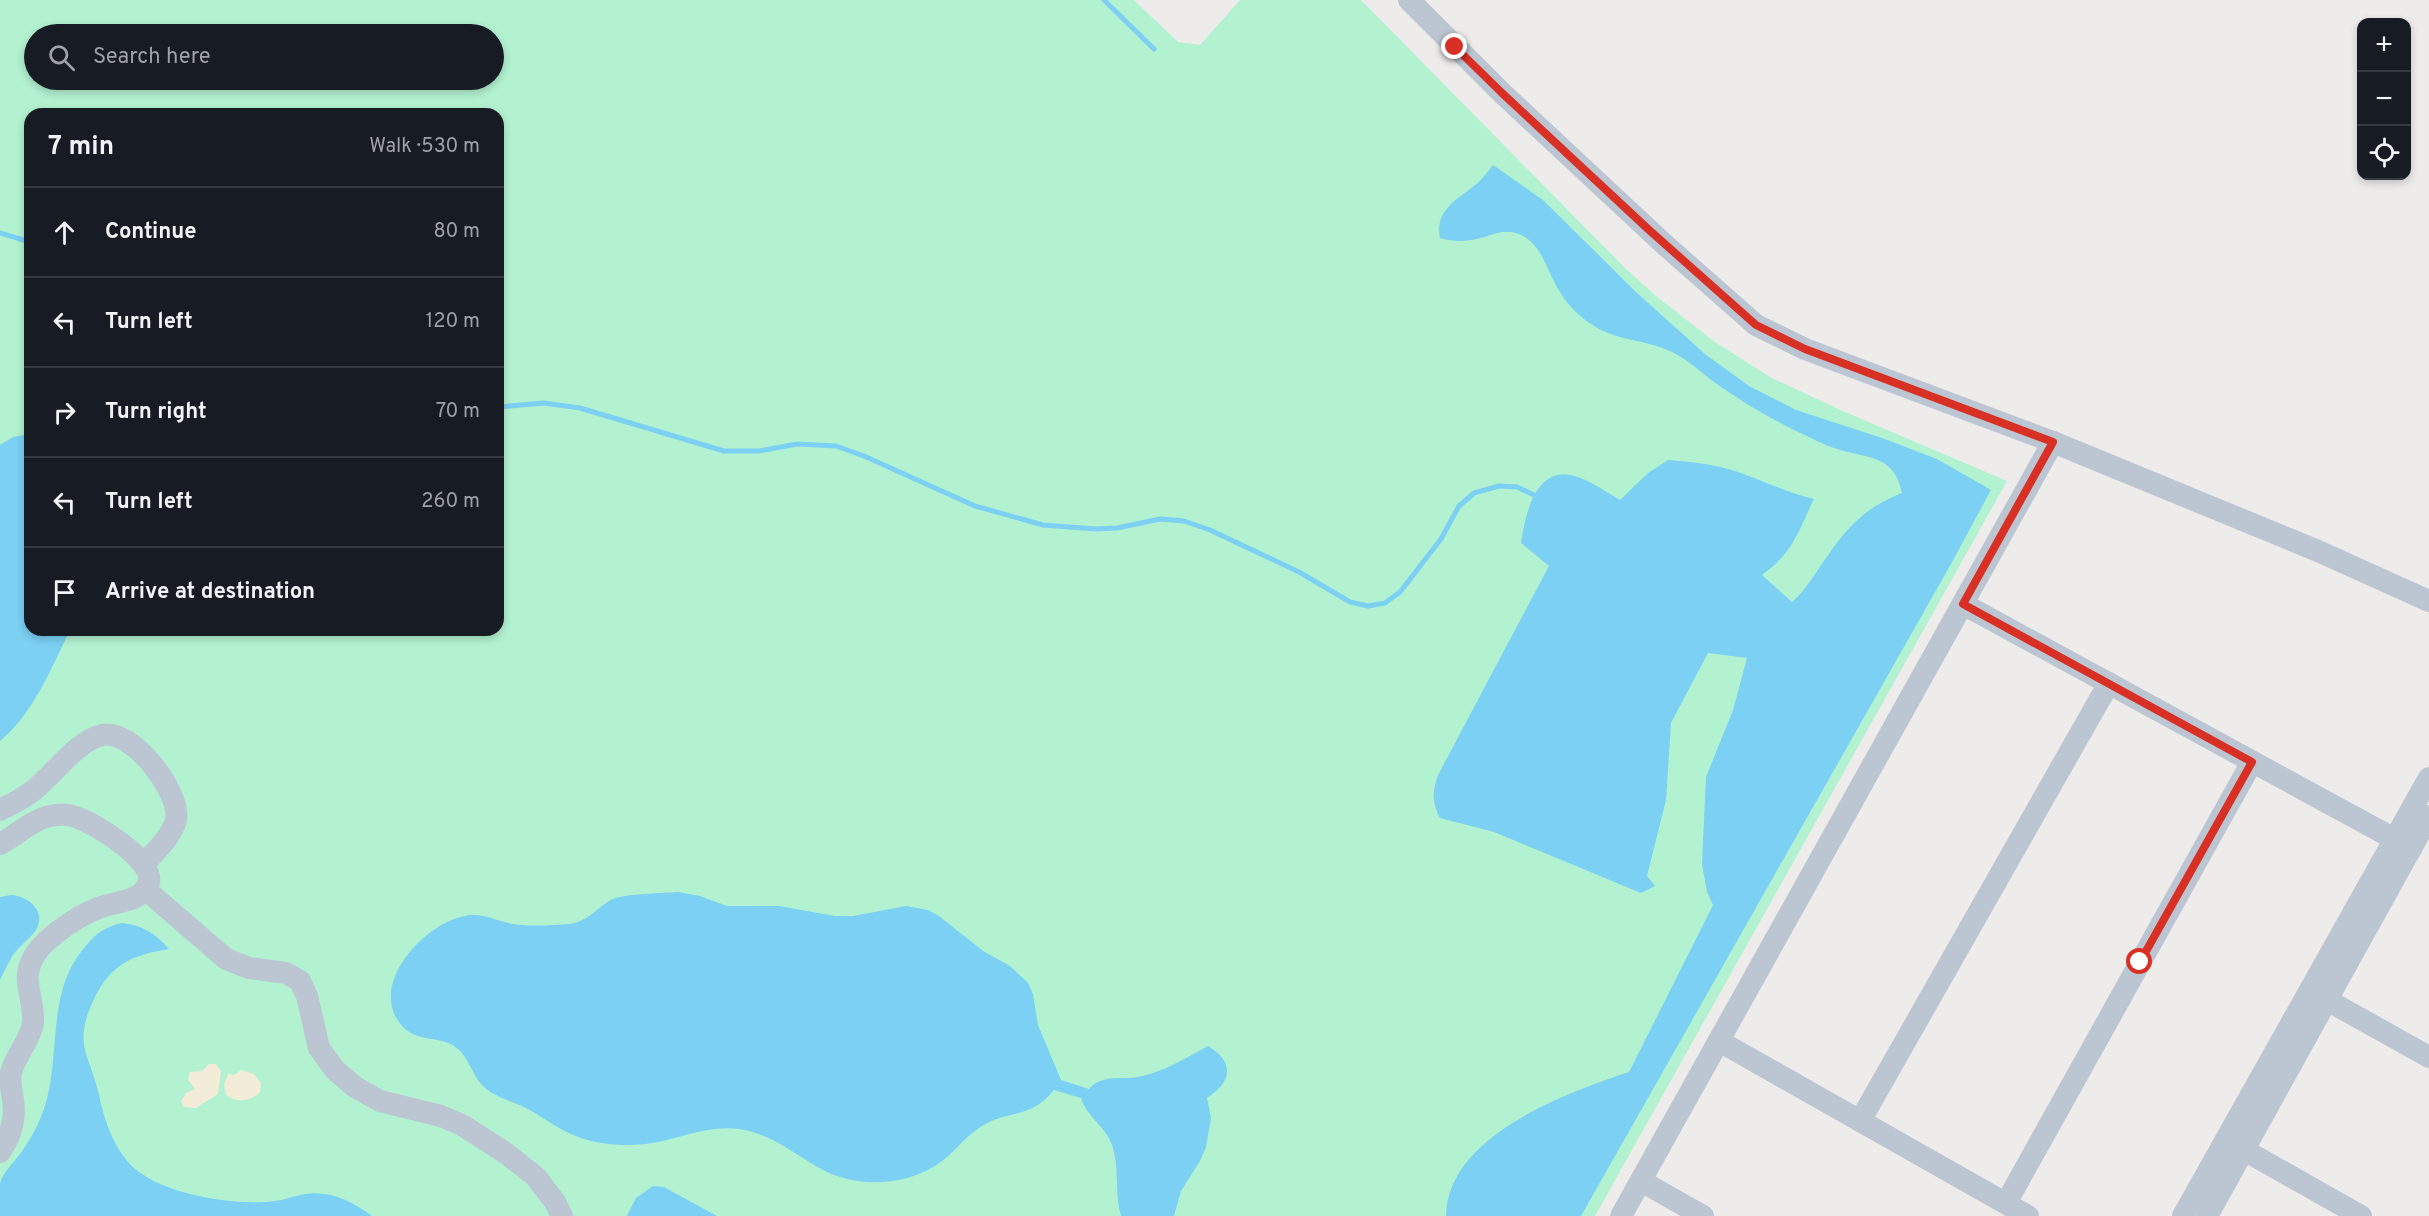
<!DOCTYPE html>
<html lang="en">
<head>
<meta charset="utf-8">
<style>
	body { margin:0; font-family:Overpass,sans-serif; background:#242831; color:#f1f3f6 }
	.controls { position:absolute; right:18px; top:18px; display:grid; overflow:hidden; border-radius:12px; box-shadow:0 3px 9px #0003 }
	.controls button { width:54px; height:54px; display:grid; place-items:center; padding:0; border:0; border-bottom:2px solid #363941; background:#171b24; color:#f1f3f6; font:30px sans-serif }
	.stop { position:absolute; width:18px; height:18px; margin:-14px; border:4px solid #d93025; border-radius:50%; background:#fff }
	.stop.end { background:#d93025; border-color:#fff; box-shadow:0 2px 6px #0008 }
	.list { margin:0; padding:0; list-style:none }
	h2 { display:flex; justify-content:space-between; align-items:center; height:78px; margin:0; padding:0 24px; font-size:26px }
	h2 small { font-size:20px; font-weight:400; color:#9ea1a6 }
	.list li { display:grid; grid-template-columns:39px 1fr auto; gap:18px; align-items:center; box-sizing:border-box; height:90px; padding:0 24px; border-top:2px solid #363941 }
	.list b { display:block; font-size:22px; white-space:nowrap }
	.list em { font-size:20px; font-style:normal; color:#9ea1a6 }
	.icon { flex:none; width:33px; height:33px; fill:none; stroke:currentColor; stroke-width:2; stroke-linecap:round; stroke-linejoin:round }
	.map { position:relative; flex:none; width:2429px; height:1216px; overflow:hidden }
	.search { position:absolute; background:#171b24; box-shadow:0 3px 9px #0003; left:24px; top:24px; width:480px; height:66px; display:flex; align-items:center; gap:15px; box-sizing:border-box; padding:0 21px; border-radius:33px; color:#9ea1a6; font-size:22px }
	.panel { position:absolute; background:#171b24; box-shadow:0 3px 9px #0003; left:24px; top:108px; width:480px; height:528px; border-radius:18px }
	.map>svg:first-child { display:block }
	.green { fill:#b3f2d1; fill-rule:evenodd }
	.sand { fill:#f2ecd9 }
	.water { fill:#7cd0f3 }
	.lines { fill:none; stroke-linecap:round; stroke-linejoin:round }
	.stream { stroke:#7cd0f3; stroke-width:5 }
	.minor { stroke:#bcc6d2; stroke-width:22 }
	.route { stroke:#d93025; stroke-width:8 }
</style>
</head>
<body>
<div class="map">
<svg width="2429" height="1216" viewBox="0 0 2429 1216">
	<rect width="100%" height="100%" fill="#eeebeb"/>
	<path class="green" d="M 0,0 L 1134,0 L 1178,42 L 1200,45 L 1240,0 L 1361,0 L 1626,269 L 1656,296 L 1715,342 L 1770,377 L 1845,412 L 2007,481 L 1595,1216 L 0,1216 ZM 34,34 L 494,34 L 494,80 L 34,80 ZM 30,114 L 498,114 L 498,630 L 30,630 Z"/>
	<g class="sand">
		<path d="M 209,1064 L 216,1064 L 221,1071 L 218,1094 L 196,1108 L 184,1107 L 181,1101 L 186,1093 L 195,1089 L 188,1080 L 190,1072 L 202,1071 Z"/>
		<path d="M 241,1070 L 254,1074 L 261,1083 L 260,1092 C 251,1102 236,1103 226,1095 L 224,1085 L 228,1074 L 234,1075 Z"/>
	</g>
	<g class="water">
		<path d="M 1493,165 L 1543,200 L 1637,293 L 1705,354 L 1749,386 L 1796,410 L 1882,438 L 1937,459 L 1991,490 L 1951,564 L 1581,1216 L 1446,1216 C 1447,1136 1566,1093 1629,1072 L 1713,905 L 1707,892 L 1702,864 L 1706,777 L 1733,710 L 1747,658 L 1708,653 L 1671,723 L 1666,800 L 1647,876 L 1655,886 L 1641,893 L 1494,832 L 1440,818 C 1432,803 1432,791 1438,775 L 1549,566 L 1521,543 C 1525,516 1535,465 1574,476 C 1590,480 1606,492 1620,500 L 1648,473 L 1668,460 C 1691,462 1715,464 1738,472 C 1764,481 1787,493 1814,499 C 1798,532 1793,553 1762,575 L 1792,602 C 1807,589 1815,573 1826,558 C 1848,526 1866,507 1902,493 C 1894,455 1870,459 1840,450 C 1830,447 1820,443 1811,438 C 1781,424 1751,408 1724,389 C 1706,378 1691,361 1672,352 C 1645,339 1613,341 1588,322 C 1577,314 1567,304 1560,292 C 1547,273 1543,244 1519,234 C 1501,227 1489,238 1471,240 C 1460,242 1450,241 1440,238 C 1435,214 1452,202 1470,189 C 1479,183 1486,174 1493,165 Z"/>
		<path d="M 24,435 L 30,436 L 30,630 L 70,630 C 51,668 34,713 0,741 L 0,445 L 13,437 Z"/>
		<path d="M 678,892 L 700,896 L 727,906 L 779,906 L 835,916 L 853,916 L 906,906 L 928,910 L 939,916 L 983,951 L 1010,966 L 1028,983 L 1033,994 L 1038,1025 L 1061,1080 L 1089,1089 C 1101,1074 1121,1080 1138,1077 C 1163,1072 1186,1058 1208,1046 C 1235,1062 1232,1082 1207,1098 L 1211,1118 L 1206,1147 L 1200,1161 L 1181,1191 L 1174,1216 L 1121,1216 C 1114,1193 1120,1168 1112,1145 C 1105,1126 1087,1117 1081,1098 L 1054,1090 C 1028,1121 1011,1108 982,1126 C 964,1137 953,1155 935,1166 C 902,1186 858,1188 823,1170 C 795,1155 773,1134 739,1129 C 710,1125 686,1136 658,1142 C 633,1147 605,1146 581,1138 C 559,1131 543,1116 522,1106 C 509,1100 494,1097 483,1086 C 471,1074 469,1056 454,1046 C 438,1036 418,1042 403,1027 C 364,986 428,918 471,915 C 487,914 499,922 514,924 C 529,927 555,925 570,924 C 589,921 597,907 613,899 C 624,894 663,893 678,892 Z"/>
		<path d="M 11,895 C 28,896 47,911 36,930 C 30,939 19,946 13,955 C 8,963 4,972 0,980 L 0,897 Z"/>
		<path d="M 122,923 C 143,925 156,934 169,949 C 132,955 111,964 94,999 C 72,1045 90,1054 99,1095 C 104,1119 112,1143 128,1162 C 155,1193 225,1204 264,1202 C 277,1202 288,1198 300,1195 C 328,1189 350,1200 372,1216 L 0,1216 C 0,1206 0,1194 0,1184 C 2,1173 17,1159 23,1150 C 32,1137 39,1123 44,1109 C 62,1055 45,993 85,947 C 96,933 105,927 122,923 Z"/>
		<path d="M 653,1186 L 664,1187 L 717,1216 L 627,1216 L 636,1198 Z"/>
	</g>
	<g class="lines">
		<g class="stream">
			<path d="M 1104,0 L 1154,49"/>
			<path d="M 0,233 L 30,242"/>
			<path d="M 498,407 L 544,403 L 580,408 L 724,451 L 759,451 L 797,444 L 836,446 L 864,456 L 975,506 L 1043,525 L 1096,529 L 1117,528 L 1160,519 L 1184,521 L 1210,530 L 1299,572 L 1350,602 L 1368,606 L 1385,603 L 1400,592 L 1441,539 L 1459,506 L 1474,493 L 1499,486 L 1517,487 L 1534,495"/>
		</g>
		<g class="minor">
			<path d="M 1409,0 L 1502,93 L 1664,244 L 1756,325 L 1805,349 L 2053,442 L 2318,551 L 2429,601"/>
			<path d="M 1963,604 L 2411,848"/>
			<path d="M 0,810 C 12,804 25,798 35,789 C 55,773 77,741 102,735 C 132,728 181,792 176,820 C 172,836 155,852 144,864"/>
			<path d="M 0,844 C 17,835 36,816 56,815 C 63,814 71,815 78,818 C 96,824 154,860 149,882 C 144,902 113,902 98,908 C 76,917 37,942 30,965 C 23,983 35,1004 33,1023 C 30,1042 15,1055 11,1073 C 9,1082 12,1091 13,1100 C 16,1119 11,1136 0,1152"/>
			<path d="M 145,889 L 226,959 L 249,968 L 286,973 L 300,981 L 307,996 L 319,1048 L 335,1070 L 355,1087 L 380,1101 L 441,1116 L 462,1125 L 507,1154 L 536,1177 L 555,1202 L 562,1216"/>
			<path d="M 2327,1000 L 2429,1057"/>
			<path d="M 1719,1041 L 2028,1216"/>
			<path d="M 1860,1121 L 2109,683"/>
			<path d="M 2230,1142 L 2361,1216"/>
			<path d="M 1641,1181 L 1703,1216"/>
			<path d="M 2006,1203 L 2252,762"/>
			<path d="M 1621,1216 L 2053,442"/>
			<path d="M 2183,1216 L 2429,778"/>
			<path d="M 2207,1216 L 2429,816"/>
		</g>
	</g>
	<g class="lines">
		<path class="route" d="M 1455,47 L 1502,93 L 1648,229 L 1756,325 L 1805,349 L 2053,442 L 1963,604 L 2252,762 L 2140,962"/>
	</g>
</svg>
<div class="controls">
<button>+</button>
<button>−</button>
<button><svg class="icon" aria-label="locate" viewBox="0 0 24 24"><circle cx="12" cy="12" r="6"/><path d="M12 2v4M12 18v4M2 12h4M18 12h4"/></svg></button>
</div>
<div class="stop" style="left:2140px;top:962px"></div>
<div class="stop end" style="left:1455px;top:47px"></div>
<div class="search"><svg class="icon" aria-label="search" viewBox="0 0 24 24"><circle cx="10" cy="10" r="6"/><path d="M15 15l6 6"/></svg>Search here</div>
<section class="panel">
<h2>7 min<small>Walk · 530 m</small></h2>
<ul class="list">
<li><svg class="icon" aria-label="ahead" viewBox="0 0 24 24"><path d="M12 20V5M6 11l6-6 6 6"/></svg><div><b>Continue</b></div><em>80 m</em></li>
<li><svg class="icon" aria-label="left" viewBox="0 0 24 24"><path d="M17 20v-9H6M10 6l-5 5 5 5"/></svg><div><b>Turn left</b></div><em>120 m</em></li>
<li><svg class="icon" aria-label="right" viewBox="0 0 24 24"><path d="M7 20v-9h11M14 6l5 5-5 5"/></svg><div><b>Turn right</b></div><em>70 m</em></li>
<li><svg class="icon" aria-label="left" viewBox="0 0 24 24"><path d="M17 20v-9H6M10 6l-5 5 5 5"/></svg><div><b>Turn left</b></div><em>260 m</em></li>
<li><svg class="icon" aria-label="arrive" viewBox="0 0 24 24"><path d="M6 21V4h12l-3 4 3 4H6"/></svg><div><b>Arrive at destination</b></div></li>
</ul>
</section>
</div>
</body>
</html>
